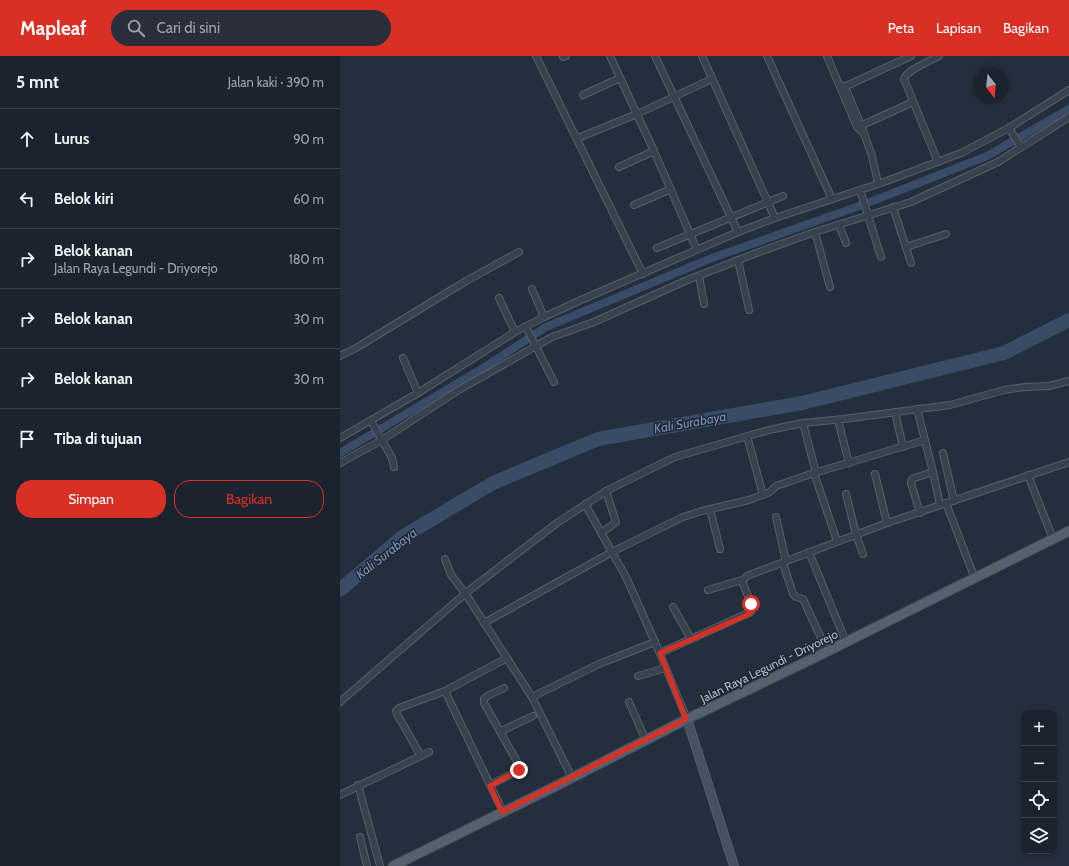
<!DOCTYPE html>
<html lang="id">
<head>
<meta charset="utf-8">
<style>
	body { margin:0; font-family:Cabin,sans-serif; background:#282f3a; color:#f1f3f6 }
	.controls { position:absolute; right:12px; bottom:12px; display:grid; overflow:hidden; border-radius:8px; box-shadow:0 2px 6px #0003 }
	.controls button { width:36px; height:36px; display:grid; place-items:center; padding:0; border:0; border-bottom:1px solid #39404a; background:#1b232e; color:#f1f3f6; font:20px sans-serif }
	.compass { position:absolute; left:633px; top:12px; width:36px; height:36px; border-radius:50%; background:#1b232e; box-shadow:0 2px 6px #0003; rotate:164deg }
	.stop { position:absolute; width:12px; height:12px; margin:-9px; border:3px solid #d93025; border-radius:50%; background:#fff }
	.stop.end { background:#d93025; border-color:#fff; box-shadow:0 1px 4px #0008 }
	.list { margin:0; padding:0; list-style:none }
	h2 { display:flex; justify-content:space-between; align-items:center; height:52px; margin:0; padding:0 16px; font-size:17px }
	h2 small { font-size:13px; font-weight:400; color:#a0a4aa }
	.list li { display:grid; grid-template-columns:26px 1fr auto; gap:12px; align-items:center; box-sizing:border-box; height:60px; padding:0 16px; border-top:1px solid #39404a }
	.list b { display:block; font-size:15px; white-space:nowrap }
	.list p { margin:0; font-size:13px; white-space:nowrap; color:#a0a4aa }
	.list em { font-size:13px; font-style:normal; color:#a0a4aa }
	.actions { display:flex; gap:8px; padding:12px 16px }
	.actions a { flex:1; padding:9px 0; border:1px solid #d93025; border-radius:16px; text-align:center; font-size:14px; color:#d93025 }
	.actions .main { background:#d93025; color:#fff }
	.icon { flex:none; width:22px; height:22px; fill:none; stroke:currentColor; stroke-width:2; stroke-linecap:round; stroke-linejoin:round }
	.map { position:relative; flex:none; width:729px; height:810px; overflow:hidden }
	header { display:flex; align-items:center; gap:24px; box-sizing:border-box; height:56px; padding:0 20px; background:#d93025; color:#fff }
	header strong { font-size:19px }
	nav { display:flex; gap:22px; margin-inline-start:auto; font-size:14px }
	.search { width:280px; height:36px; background:#282f3a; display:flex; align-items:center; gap:10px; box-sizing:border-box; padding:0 14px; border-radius:22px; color:#a0a4aa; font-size:15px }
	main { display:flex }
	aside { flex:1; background:#1b232e }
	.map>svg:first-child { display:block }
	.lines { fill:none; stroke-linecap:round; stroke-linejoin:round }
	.canal { stroke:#394c67; stroke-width:8 }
	.river { stroke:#394c67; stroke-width:14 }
	.minor-casing { stroke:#565f6c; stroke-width:8 }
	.secondary-casing { stroke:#565f6c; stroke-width:10 }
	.primary-casing { stroke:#414a57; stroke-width:11 }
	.minor { stroke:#38414e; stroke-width:6 }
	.secondary { stroke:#465061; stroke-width:8 }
	.primary { stroke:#56606e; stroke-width:9 }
	.route { stroke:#d93025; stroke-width:5 }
	.labels { text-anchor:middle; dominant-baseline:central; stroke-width:3; stroke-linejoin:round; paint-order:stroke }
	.street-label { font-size:12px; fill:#b4bcc9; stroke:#1d2633 }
	.water-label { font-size:13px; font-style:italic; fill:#7c92b1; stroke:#1d2633 }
</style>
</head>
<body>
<header>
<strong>Mapleaf</strong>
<div class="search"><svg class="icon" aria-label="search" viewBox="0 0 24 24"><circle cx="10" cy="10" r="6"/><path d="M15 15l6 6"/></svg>Cari di sini</div>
<nav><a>Peta</a><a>Lapisan</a><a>Bagikan</a></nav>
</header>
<main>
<aside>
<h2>5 mnt<small>Jalan kaki · 390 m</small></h2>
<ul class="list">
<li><svg class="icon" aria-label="ahead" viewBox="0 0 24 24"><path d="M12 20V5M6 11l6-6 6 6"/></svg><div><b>Lurus</b></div><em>90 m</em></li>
<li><svg class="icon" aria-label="left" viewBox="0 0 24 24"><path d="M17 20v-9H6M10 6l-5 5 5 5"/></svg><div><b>Belok kiri</b></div><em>60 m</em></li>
<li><svg class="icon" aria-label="right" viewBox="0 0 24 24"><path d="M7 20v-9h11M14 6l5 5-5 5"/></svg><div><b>Belok kanan</b><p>Jalan Raya Legundi - Driyorejo</p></div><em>180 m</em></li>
<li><svg class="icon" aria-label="right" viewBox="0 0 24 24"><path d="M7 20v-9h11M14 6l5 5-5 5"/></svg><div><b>Belok kanan</b></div><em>30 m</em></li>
<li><svg class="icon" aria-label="right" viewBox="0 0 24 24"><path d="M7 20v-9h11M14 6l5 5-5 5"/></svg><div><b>Belok kanan</b></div><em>30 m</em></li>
<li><svg class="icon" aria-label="arrive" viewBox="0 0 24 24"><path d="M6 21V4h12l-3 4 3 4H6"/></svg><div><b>Tiba di tujuan</b></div></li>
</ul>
<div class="actions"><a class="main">Simpan</a><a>Bagikan</a></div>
</aside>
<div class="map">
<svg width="729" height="810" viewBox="0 0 729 810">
	<rect width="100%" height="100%" fill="#242f3e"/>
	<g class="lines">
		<path class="canal" d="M 0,397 L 140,314 L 206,271 L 372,202 L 525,148 L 647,100 L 729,53"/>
		<path class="river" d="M 0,534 L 62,481 L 153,427 L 258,383 L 462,347 L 664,297 L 729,264"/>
		<g class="minor-casing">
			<g id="minor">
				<path d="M 196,0 L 303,218"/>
				<path d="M 270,0 L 314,95 L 357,194"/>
				<path d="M 315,0 L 398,176"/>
				<path d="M 362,0 L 435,162"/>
				<path d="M 427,0 L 492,143"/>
				<path d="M 487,0 L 517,71 L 523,77"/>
				<path d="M 223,1 L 226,0"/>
				<path d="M 500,29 L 505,31 L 521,69 L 532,100 L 538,127"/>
				<path d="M 502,32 L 571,0"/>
				<path d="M 243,39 L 280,22"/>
				<path d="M 518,71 L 573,46"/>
				<path d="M 669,72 L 681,91"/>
				<path d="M 238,82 L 297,58 L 372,23"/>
				<path d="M 598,106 L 564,23 C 567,14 590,5 599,0"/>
				<path d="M 279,111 L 314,95"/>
				<path d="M 520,134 L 541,201"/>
				<path d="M 294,149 L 331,133"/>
				<path d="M 553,151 L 571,207"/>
				<path d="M 499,169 L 506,187"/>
				<path d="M 475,176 L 490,231"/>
				<path d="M 566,191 L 606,178"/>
				<path d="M 317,192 L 443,140"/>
				<path d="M 398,204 L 409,254"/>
				<path d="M 359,220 L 364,248"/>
				<path d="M 192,233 L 204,261"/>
				<path d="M 159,242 L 175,276"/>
				<path d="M 186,271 L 214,326"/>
				<path d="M 0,300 L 16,292 L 126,225 L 179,196"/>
				<path d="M 63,302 L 78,337"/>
				<path d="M 577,353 L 593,416"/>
				<path d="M 555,356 L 563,391"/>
				<path d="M 498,364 L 509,407"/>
				<path d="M 31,365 L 52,402 L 54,411"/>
				<path d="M 463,367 L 476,417"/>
				<path d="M 407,380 L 423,439"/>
				<path d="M 0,382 L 78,337 L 175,276 L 204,261 L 241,244 L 398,176 L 435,162 L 544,126 L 621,97 L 669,72 L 729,34"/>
				<path d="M 603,397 L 614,445"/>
				<path d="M 0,407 L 42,384 L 117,335 L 212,281 L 254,266 L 345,225 L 419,196 L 475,176 L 571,146 L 658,106 L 729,61"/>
				<path d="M 474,417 L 497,485"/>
				<path d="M 535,418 L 547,467"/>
				<path d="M 688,419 L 713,483"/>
				<path d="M 506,438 L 516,478 L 523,498"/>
				<path d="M 606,447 L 635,523"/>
				<path d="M 245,448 L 286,521 L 315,586 L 347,663"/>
				<path d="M 370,453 L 380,493"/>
				<path d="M 580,457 L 571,427 L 572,423 L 574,422 L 593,416 L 600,449"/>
				<path d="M 436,461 L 446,505"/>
				<path d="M 261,477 L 271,470 L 276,466 L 266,435"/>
				<path d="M 469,496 L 506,586"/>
				<path d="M 105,503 L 111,519 L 125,537 L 192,641 L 232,722"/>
				<path d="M 443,507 L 453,538 L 456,541 L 463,543 L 487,595"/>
				<path d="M 368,534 L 402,524"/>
				<path d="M 333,551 L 351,583"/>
				<path d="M 144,567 L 272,496 L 343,461 L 362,455 L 409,444 L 430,436 L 436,430 L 474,417 L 585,384"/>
				<path d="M 320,597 L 411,556 L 411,548 L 402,525 L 407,520 L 547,467 L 729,406"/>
				<path d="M 298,620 L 326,612"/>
				<path d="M 105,635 L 163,756"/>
				<path d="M 192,641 L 259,608 L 315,586"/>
				<path d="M 0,646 L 127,536 L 217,467 L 266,435 L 335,401 L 429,374 L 463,367 L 504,363 L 610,349 L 664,334 L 685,331 L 709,330 L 729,325"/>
				<path d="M 289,646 L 306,685"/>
				<path d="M 161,675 L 193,660"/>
				<path d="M 81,700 L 57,658 L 56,655 L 59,652 L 105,635 L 167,602"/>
				<path d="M 18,729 L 40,810"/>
				<path d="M 150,729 L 179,714 L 180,711 L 144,647 L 144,643 L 147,640 L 164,632"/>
				<path d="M 0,739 L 89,696"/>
				<path d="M 20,781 L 27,810"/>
			</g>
		</g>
		<g class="secondary-casing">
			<path id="secondary" d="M 347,663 L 394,810"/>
		</g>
		<g class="primary-casing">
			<path id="primary" d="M 53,810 L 214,731 L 347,663 L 472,603 L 729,475"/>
		</g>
		<use href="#minor" class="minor"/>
		<use href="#secondary" class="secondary"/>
		<use href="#primary" class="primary"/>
	</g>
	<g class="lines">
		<path class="route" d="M 179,714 L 150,730 L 162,756 L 346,663 L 320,597 L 407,559 L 411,556 L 411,548"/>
	</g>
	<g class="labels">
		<g class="street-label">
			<text transform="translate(429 610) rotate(-26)">Jalan Raya Legundi - Driyorejo</text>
		</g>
		<g class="water-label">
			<text transform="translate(350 366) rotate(-10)">Kali Surabaya</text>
			<text transform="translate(46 497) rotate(-38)">Kali Surabaya</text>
		</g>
	</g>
</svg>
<div class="controls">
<button>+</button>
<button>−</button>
<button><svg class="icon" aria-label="locate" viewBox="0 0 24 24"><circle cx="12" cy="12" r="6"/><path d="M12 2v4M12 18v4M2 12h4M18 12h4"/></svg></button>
<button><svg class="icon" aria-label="layers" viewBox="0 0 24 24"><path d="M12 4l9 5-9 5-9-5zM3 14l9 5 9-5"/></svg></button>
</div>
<svg class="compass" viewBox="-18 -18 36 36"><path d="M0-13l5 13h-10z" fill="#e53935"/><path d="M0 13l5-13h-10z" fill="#a0a4aa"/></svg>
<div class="stop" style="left:411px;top:548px"></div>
<div class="stop end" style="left:179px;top:714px"></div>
</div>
</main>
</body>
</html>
